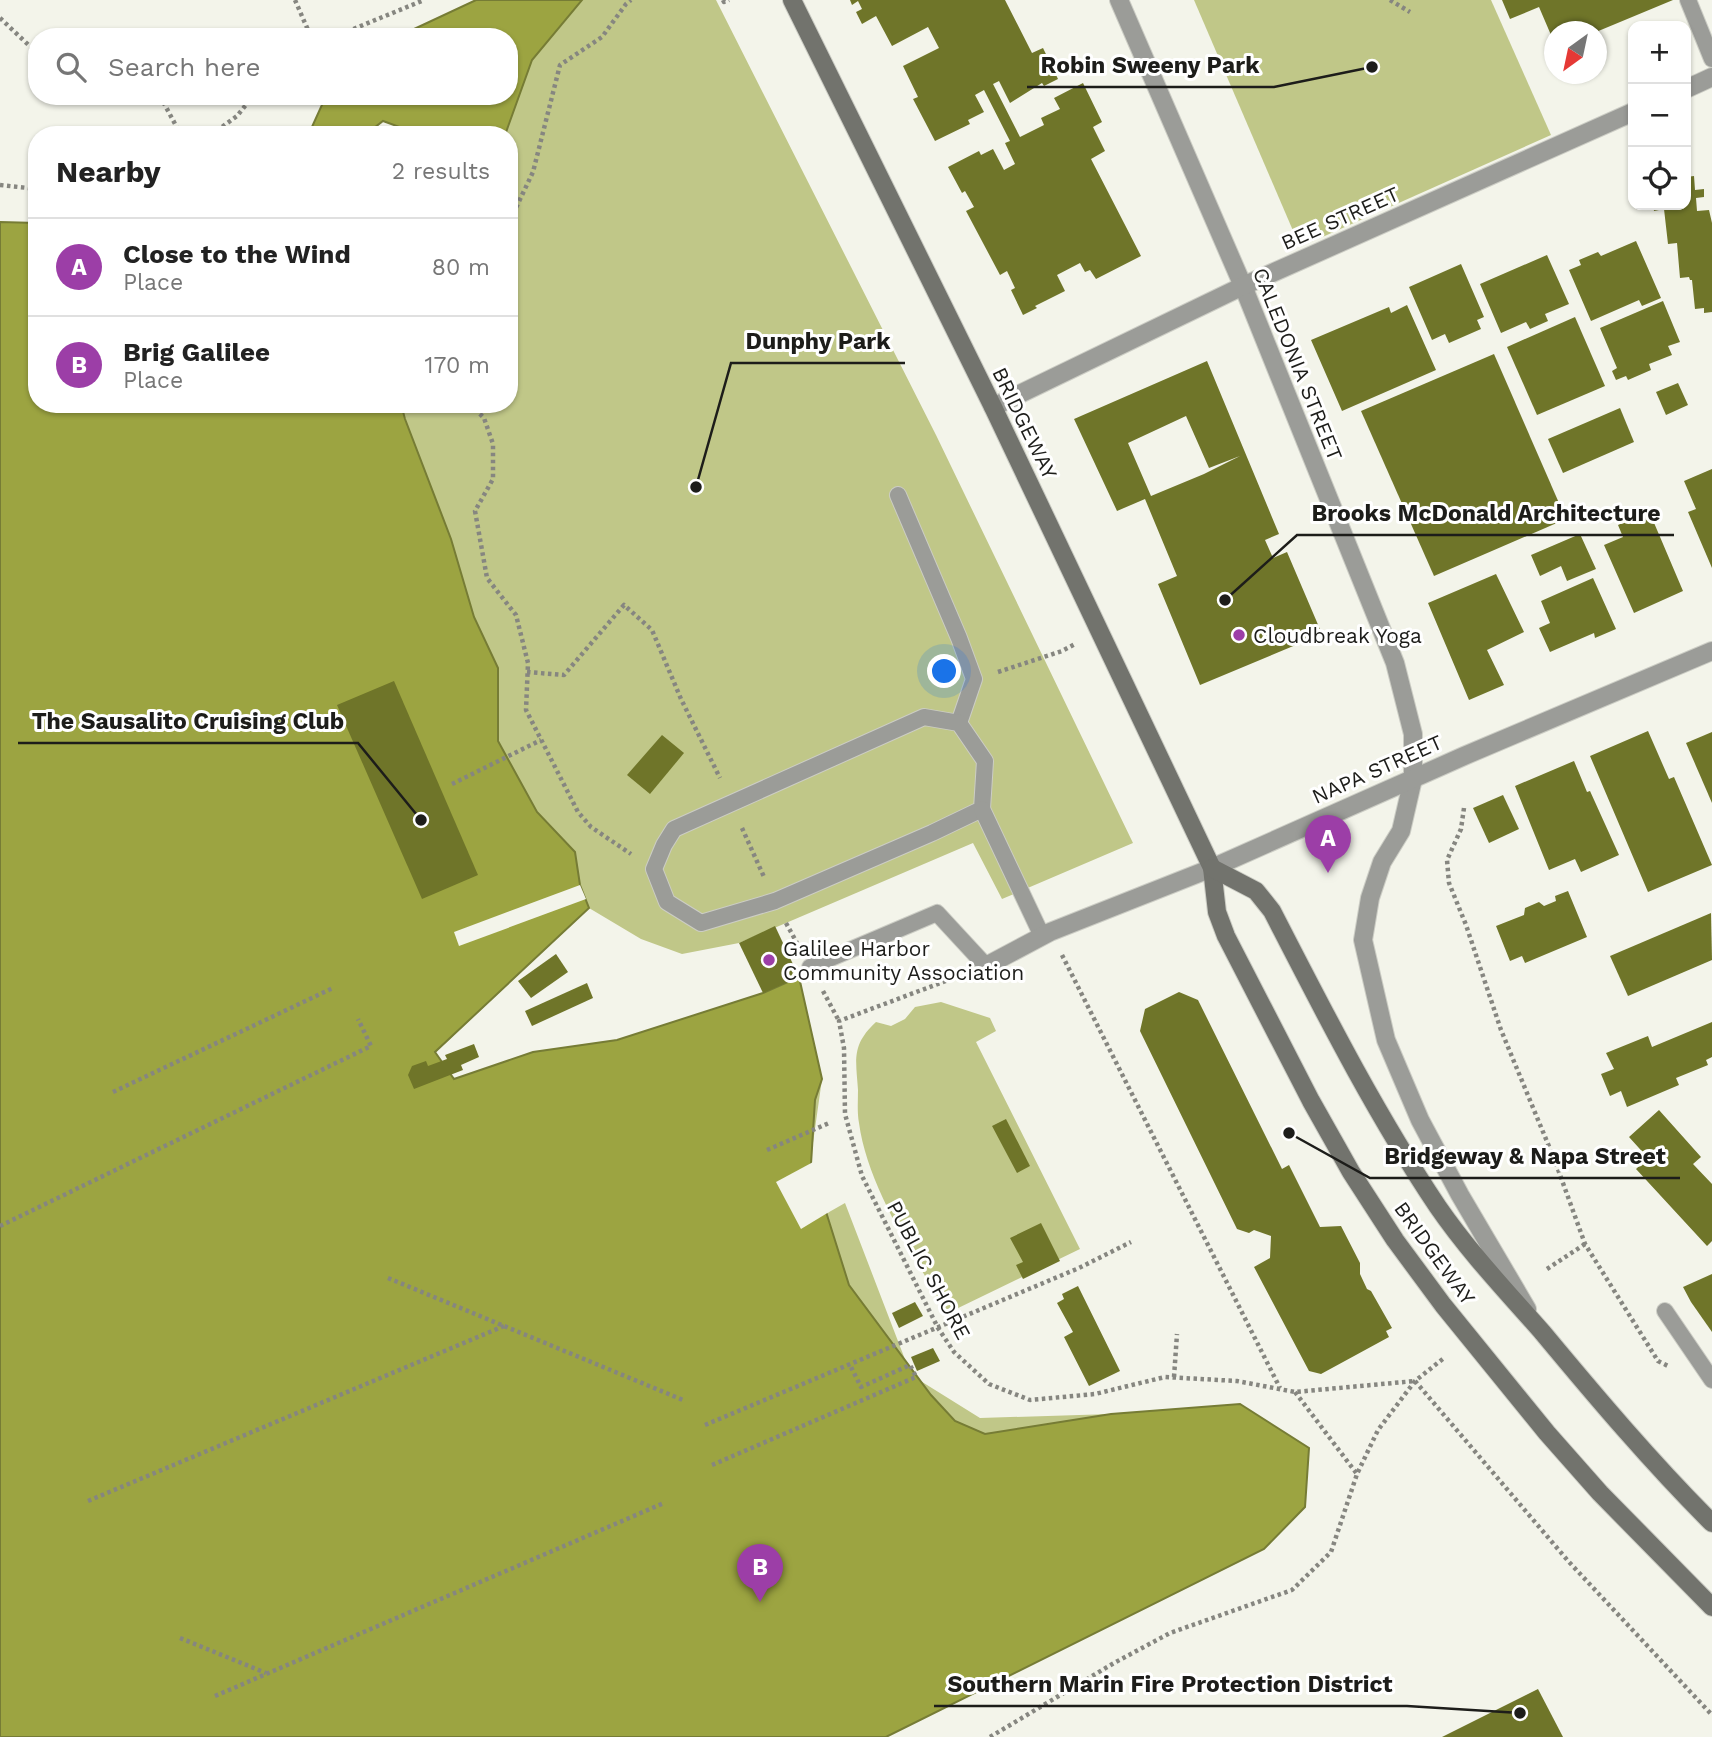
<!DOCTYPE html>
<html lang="en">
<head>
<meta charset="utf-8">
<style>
	body { margin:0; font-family:"Work Sans",sans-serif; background:#f6f6f6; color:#222 }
	.controls { position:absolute; right:21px; top:21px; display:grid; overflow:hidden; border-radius:14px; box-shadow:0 2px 5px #0004 }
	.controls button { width:63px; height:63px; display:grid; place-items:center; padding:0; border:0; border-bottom:2px solid #e0e0e0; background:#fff; color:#222; font:35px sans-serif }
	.compass { position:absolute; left:1544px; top:21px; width:63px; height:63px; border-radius:50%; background:#fff; box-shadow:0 2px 5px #0004; rotate:213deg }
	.you { position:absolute; left:945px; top:672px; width:24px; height:24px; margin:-18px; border:5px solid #fff; border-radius:50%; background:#1a73e8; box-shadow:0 0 0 10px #1a73e833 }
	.badge { display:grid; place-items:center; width:46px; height:46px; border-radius:50%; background:#9c3ea7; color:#fff; font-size:23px; font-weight:700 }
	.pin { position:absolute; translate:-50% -58px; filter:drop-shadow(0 2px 4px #0008) }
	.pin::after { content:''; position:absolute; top:37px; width:24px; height:21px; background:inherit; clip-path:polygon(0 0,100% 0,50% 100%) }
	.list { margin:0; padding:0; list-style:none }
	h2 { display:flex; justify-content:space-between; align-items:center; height:91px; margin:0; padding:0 28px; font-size:30px }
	h2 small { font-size:23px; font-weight:400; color:#767676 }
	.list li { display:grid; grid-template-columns:46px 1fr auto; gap:21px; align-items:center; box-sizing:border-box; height:98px; padding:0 28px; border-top:2px solid #e0e0e0 }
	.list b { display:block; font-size:26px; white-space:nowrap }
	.list p { margin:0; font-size:23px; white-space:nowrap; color:#767676 }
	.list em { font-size:23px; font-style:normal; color:#767676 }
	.icon { flex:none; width:38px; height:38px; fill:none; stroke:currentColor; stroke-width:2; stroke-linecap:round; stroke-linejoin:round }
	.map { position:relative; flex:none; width:1712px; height:1737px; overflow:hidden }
	.search { position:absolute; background:#fff; box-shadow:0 2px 5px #0004; left:28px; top:28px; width:490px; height:77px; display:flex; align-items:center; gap:18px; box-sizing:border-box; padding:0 24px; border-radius:28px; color:#767676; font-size:26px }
	.panel { position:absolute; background:#fff; box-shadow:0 2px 5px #0004; left:28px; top:126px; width:490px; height:287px; border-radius:28px }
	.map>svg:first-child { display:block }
	.green { fill:#c0c788 }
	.water { fill:#9ca441; stroke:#767c35; stroke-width:2 }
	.pier { fill:#f3f4ea }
	.building { fill:#6f7529; fill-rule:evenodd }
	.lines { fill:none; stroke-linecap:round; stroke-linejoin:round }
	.service-casing { stroke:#cccdc5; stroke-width:18 }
	.minor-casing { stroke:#cccdc5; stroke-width:20 }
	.secondary-casing { stroke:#cccdc5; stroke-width:20 }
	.path { stroke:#868680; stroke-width:4.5; stroke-dasharray:3.5 3.5; stroke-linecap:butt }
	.service { stroke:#9b9c98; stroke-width:16 }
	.minor { stroke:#9b9c98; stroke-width:18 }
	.secondary { stroke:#72736d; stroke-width:18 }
	.poi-dot { fill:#9c3ea7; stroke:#fff; stroke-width:2.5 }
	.labels { text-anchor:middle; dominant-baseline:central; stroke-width:6; stroke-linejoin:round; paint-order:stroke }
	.street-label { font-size:21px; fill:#1d1d1a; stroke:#fff }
	.poi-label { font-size:21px; fill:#1d1d1a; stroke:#fff; text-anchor:start }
	.leader { fill:none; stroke:#1d1d1a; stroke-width:2.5 }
	.callout-dot { fill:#1d1d1a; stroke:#fff; stroke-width:2.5 }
	.callout-label { font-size:23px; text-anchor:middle; font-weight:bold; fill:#1d1d1a; stroke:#fff; stroke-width:6; stroke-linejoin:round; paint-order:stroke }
</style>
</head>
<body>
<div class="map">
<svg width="1712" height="1737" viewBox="0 0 1712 1737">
	<rect width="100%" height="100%" fill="#f3f4ea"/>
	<g class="green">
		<path d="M 476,0 L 716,0 L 936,435 L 1133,843 L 1002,899 L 973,843 L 739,943 L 682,954 L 641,939 L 589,908 L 435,1053 L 454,1079 L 533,1052 L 617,1040 L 763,993 L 799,977 L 822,1079 L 801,1228 L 845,1203 L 911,1375 L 980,1418 L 1111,1414 L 1240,1404 L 1309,1448 L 1305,1507 L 1264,1549 L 886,1737 L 442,1155 L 317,404 L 509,404 L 509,135 L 470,135 L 509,96 L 509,37 L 397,37 Z"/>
		<path d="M 1194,0 L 1491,0 L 1551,135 L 1300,247 Z"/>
		<path d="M 941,1002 L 990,1018 L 996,1031 L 976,1042 L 1080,1249 L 952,1311 L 944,1308 C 913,1255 867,1184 859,1123 C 857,1112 858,1101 858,1090 C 856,1060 851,1045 876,1022 L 891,1026 L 905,1019 L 915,1007 Z"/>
	</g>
	<g class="water">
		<path d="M 476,0 L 582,0 L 532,60 L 505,135 L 410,135 L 405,129 L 383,121 L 365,135 L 313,135 L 311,129 L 326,96 L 509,96 L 509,37 L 397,37 Z"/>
		<path d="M 0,222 L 37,223 L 37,404 L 401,404 L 405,419 L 451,539 L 474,617 L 498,668 L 498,741 L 537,812 L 575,852 L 580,885 L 589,908 L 435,1052 L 454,1079 L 533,1052 L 617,1040 L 763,993 L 799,977 L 822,1079 L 815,1100 L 811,1164 L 849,1285 L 931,1395 L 955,1421 L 985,1434 L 1111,1414 L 1240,1404 L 1309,1448 L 1305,1507 L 1264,1549 L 886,1737 L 0,1737 Z"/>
	</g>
	<g class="pier">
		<path d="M 580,885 L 586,899 L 459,946 L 454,932 Z"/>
		<path d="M 815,1161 L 829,1212 L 801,1229 L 776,1182 Z"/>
	</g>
	<g class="building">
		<path d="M 850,0 L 1005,0 L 1032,53 L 1043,48 L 1058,79 L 1044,86 L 1042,83 L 1010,103 L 999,81 L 993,84 L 1020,137 L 1044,125 L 1041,118 L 1060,109 L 1054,98 L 1083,83 L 1102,122 L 1093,127 L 1105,151 L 1091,159 L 1141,256 L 1096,279 L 1090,270 L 1085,272 L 1080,263 L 1057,275 L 1065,291 L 1035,306 L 1037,308 L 1023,315 L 1011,290 L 1015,288 L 1007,271 L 1000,275 L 966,211 L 974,207 L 965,191 L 962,193 L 948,167 L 979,151 L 981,155 L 993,149 L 1004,170 L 1015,164 L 1005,143 L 1010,141 L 984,90 L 975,95 L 984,112 L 968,120 L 970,124 L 935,141 L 913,99 L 918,97 L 903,66 L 939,48 L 928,27 L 892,46 L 876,16 L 862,24 L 856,12 L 862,9 L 858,1 L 852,5 Z"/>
		<path d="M 1502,0 L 1673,0 L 1596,32 L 1554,32 L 1554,42 L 1539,7 L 1510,19 Z"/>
		<path d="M 1694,176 L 1695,190 L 1704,189 L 1704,197 L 1696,198 L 1697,211 L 1709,210 L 1712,223 L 1712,312 L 1704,313 L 1704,308 L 1695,309 L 1692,280 L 1690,280 L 1689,277 L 1680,278 L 1677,243 L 1668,244 L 1664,209 L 1654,211 L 1653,205 L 1686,205 L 1686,177 Z"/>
		<path d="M 1636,241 L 1661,298 L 1642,306 L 1639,300 L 1591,321 L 1569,270 L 1581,265 L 1579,260 L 1598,252 L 1601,256 Z"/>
		<path d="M 1547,255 L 1569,304 L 1545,314 L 1548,321 L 1530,329 L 1526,322 L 1501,333 L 1480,284 Z"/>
		<path d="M 1461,264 L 1484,317 L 1477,320 L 1481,329 L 1449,343 L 1445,334 L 1432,340 L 1409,287 Z"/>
		<path d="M 1663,301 L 1680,342 L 1668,346 L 1672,355 L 1649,364 L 1651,370 L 1628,380 L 1626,376 L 1616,380 L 1612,371 L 1617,368 L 1600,328 Z"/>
		<path d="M 1407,305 L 1436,370 L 1342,411 L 1311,340 L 1389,307 L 1391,313 Z"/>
		<path d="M 1575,317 L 1605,386 L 1537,415 L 1507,347 Z"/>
		<path d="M 1494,354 L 1566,519 L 1434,576 L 1361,411 Z"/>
		<path d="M 1207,361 L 1279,534 L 1265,540 L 1273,558 L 1287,552 L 1322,634 L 1200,685 L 1158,584 L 1177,576 L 1145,499 L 1117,511 L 1074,419 ZM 1186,416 L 1209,468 L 1240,456 L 1204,474 L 1151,496 L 1128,443 Z"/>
		<path d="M 1678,383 L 1688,405 L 1666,415 L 1656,392 Z"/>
		<path d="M 1620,408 L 1634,442 L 1563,473 L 1548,439 Z"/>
		<path d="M 1712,469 L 1712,568 L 1688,512 L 1696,509 L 1684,481 Z"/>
		<path d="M 1649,511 L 1683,591 L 1634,613 L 1604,545 L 1623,537 L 1618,525 Z"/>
		<path d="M 1580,534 L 1596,569 L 1567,581 L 1561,566 L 1540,576 L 1531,555 Z"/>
		<path d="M 1496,574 L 1524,632 L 1487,650 L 1504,685 L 1469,700 L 1428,603 Z"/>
		<path d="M 1593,578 L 1616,629 L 1595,638 L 1594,633 L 1550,652 L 1539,628 L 1550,623 L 1541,601 Z"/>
		<path d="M 394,681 L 478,875 L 422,899 L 337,705 Z"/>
		<path d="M 1648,731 L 1669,779 L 1674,777 L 1712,865 L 1648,892 L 1590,756 Z"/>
		<path d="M 1712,732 L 1712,803 L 1686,743 Z"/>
		<path d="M 662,735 L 684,753 L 650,794 L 627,775 Z"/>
		<path d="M 1574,761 L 1587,792 L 1590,791 L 1619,855 L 1581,872 L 1575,859 L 1549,870 L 1515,786 Z"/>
		<path d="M 1503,795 L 1519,829 L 1489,843 L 1473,808 Z"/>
		<path d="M 1568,891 L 1587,937 L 1525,963 L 1522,956 L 1510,961 L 1496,926 L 1524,915 L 1525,908 L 1539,902 L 1544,906 L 1556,901 L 1555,896 Z"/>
		<path d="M 1711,913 L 1712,960 L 1628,996 L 1610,956 Z"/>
		<path d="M 775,926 L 799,977 L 763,993 L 739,943 Z"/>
		<path d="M 556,954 L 568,972 L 531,998 L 518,981 Z"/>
		<path d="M 587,983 L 593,998 L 532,1026 L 525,1011 Z"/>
		<path d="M 1179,992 L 1198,1000 L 1282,1169 L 1289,1165 L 1320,1227 L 1341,1226 L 1360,1263 L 1360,1274 L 1367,1289 L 1371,1291 L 1392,1328 L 1386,1331 L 1389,1337 L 1321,1374 L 1309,1371 L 1254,1267 L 1270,1258 L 1271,1236 L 1254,1230 L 1249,1233 L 1237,1229 L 1140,1031 L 1145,1009 Z"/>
		<path d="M 1712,1022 L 1712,1057 L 1706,1060 L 1708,1065 L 1676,1078 L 1679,1085 L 1627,1107 L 1621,1091 L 1610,1096 L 1601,1074 L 1614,1069 L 1606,1053 L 1648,1036 L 1652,1047 Z"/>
		<path d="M 474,1044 L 479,1057 L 461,1065 L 463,1070 L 414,1089 L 408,1075 L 412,1066 L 426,1061 L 428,1066 L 447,1059 L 445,1055 Z"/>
		<path d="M 1659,1110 L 1701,1157 L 1693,1164 L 1712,1184 L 1712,1241 L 1707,1246 L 1636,1169 L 1648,1158 L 1629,1137 Z"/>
		<path d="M 1006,1119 L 1030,1166 L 1017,1173 L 992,1126 Z"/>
		<path d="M 1041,1223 L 1060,1261 L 1023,1279 L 1016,1265 L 1023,1262 L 1010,1238 Z"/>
		<path d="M 1712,1274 L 1712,1332 L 1691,1302 L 1683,1287 Z"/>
		<path d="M 1078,1286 L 1120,1371 L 1089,1386 L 1064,1337 L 1073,1332 L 1057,1303 L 1064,1299 L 1062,1294 Z"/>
		<path d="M 915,1302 L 923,1316 L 899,1328 L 892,1313 Z"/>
		<path d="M 933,1348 L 940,1361 L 917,1371 L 911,1357 Z"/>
		<path d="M 1538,1689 L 1563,1737 L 1442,1737 Z"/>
	</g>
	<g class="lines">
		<g class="service-casing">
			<g id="service">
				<path d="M 1688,0 L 1712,59"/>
				<path d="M 898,495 L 959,638 L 974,679 L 959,723"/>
				<path d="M 924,717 L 959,723 L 985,761 L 982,809 L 932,833 L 775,901 L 701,923 L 667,902 L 654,869 L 664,845 L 674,829 Z"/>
				<path d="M 982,809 L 1042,936"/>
				<path d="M 810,967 L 937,913 L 986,966"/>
				<path d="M 1665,1311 L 1712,1380"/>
			</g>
		</g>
		<g class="minor-casing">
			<g id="minor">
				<path d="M 1119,0 L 1243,286 L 1395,663 L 1413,734 L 1413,779 L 1401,831 L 1382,862 L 1370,898 L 1363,940 L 1386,1040 L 1420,1120 L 1460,1195 L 1527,1309"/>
				<path d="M 1686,89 L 1712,77"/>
				<path d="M 993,407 L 1243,286 L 1633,112"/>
				<path d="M 986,966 L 1050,932 L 1212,868 L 1464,756 L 1712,651"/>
			</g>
		</g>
		<g class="secondary-casing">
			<g id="secondary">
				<path d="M 792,0 L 993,407 L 1212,868 L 1217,912 L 1226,936 L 1311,1101 L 1351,1172 L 1395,1240 L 1443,1305 L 1547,1433 L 1600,1493 L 1712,1607"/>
				<path d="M 1212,868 L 1256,891 L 1272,911 C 1324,1012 1375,1113 1438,1207 C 1469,1252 1507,1292 1543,1333 C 1597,1398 1652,1463 1712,1523"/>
			</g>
		</g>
		<g class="path">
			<path d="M 295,0 L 311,37"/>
			<path d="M 723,0 L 724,2 L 729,0"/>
			<path d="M 1390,0 L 1410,12"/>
			<path d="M 0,18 L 37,53"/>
			<path d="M 334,37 L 424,0"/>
			<path d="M 160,96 L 181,135"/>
			<path d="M 211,135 L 237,116 L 253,96"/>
			<path d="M 0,185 L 37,189"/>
			<path d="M 509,227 L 513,214 L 533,172 L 560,65 L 602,37 L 626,4 L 631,0"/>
			<path d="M 470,404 L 484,418 L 493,444 L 493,479 L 475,511 L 487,578 L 516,615 L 528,663 L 526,710 L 578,812 L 591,827 L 631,854"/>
			<path d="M 527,672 L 564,675 L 624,605 L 652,630 L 681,699 L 720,778"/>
			<path d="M 998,672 L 1062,651 L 1075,644"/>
			<path d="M 452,784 L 541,740"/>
			<path d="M 1464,808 L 1461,829 L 1447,860 L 1449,883 L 1466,925 L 1501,1030 L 1555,1161 L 1585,1244 L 1658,1361 L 1670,1367"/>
			<path d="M 742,828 L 764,877"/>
			<path d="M 786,923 L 797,943"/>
			<path d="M 1062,955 L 1280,1388"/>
			<path d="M 959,976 L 839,1021 L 844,1048 L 845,1114 L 862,1176 L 938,1328 L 954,1352 L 989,1384 L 1030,1400 L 1095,1394 L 1165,1377 L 1237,1381 L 1295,1392 L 1415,1381"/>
			<path d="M 823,991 L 839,1021"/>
			<path d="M 113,1092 L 333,988"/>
			<path d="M 767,1150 L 829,1123"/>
			<path d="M 0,1226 L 371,1046 L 358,1019"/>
			<path d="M 1547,1269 L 1585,1244"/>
			<path d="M 388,1278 L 683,1400"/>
			<path d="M 1174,1377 L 1177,1334"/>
			<path d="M 1415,1381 L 1569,1562 L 1712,1715"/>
			<path d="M 1295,1392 L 1357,1474"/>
			<path d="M 705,1425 L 1079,1268 L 1131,1242"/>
			<path d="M 712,1465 L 916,1377 L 910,1365 L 861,1387 L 850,1365"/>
			<path d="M 88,1501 L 504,1326"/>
			<path d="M 180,1638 L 266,1673"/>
			<path d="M 215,1696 L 664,1503"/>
			<path d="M 990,1737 L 1114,1663 L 1170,1633 L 1292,1590 L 1331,1552 L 1357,1474 L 1378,1430 L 1415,1381 L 1444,1358"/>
		</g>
		<use href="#service" class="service"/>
		<use href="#minor" class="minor"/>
		<use href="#secondary" class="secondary"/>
	</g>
	<g class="poi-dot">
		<circle cx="1239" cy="635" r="7"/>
		<circle cx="769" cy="960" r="7"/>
	</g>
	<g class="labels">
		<g class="street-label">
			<text transform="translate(1340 218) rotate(-24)">BEE STREET</text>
			<text transform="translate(1298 364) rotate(68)">CALEDONIA STREET</text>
			<text transform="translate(1025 423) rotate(64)">BRIDGEWAY</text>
			<text transform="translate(1377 769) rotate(-24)">NAPA STREET</text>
			<text transform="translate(1435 1253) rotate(54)">BRIDGEWAY</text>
			<text transform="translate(929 1270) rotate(62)">PUBLIC SHORE</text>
		</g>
		<g class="poi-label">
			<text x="1253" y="635">Cloudbreak Yoga</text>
			<text x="783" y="948">Galilee Harbor<tspan x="783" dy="24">Community Association</tspan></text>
		</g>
	</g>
	<path class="leader" d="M1372 67L1274 87H1027M696 487L731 363H905M1225 600L1297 535H1674M421 820L358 743H18M1289 1133L1370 1178H1680M1520 1713L1407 1706H934"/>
	<g class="callout-dot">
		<circle cx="1372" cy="67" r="7"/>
		<circle cx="696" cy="487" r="7"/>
		<circle cx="1225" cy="600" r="7"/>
		<circle cx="421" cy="820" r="7"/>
		<circle cx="1289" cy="1133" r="7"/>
		<circle cx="1520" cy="1713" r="7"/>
	</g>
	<g class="callout-label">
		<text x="1150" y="73">Robin Sweeny Park</text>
		<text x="818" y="349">Dunphy Park</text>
		<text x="1486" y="521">Brooks McDonald Architecture</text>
		<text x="188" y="729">The Sausalito Cruising Club</text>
		<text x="1525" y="1164">Bridgeway &amp; Napa Street</text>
		<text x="1170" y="1692">Southern Marin Fire Protection District</text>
	</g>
</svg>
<div class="controls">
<button>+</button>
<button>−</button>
<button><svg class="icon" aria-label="locate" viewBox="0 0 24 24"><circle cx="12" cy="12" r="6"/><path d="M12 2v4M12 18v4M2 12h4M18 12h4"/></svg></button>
</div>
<svg class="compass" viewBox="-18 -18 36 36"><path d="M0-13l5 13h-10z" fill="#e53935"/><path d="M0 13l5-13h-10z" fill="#767676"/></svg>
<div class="you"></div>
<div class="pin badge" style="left:1328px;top:873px">A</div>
<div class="pin badge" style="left:760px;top:1602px">B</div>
<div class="search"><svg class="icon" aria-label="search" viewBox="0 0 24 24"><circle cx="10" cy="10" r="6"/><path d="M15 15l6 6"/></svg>Search here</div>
<section class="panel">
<h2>Nearby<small>2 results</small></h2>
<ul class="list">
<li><span class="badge">A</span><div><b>Close to the Wind</b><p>Place</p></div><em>80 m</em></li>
<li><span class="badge">B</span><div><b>Brig Galilee</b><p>Place</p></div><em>170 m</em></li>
</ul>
</section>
</div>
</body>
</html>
